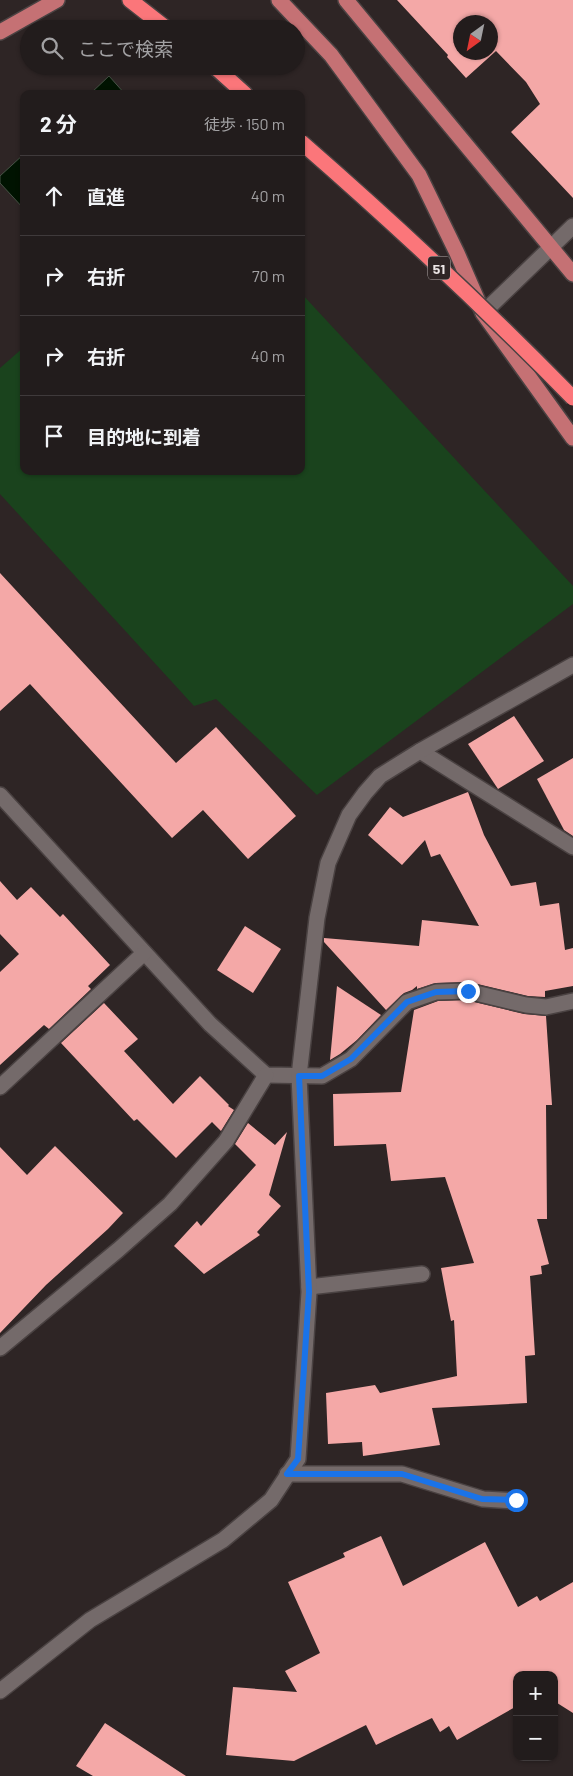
<!DOCTYPE html>
<html lang="ja">
<head>
<meta charset="utf-8">
<style>
	body { margin:0; font-family:Barlow,"Noto Sans JP",sans-serif; background:#2a2525; color:#f1f3f6 }
	.controls { position:absolute; right:15px; bottom:15px; display:grid; overflow:hidden; border-radius:10px; box-shadow:0 1px 4px #0004 }
	.controls button { width:45px; height:45px; display:grid; place-items:center; padding:0; border:0; border-bottom:1px solid #3f3a3b; background:#221c1c; color:#f1f3f6; font:25px sans-serif }
	.compass { position:absolute; left:453px; top:15px; width:45px; height:45px; border-radius:50%; background:#221c1c; box-shadow:0 1px 4px #0004; rotate:213deg }
	.stop { position:absolute; width:15px; height:15px; margin:-11px; border:4px solid #1a73e8; border-radius:50%; background:#fff }
	.stop.end { background:#1a73e8; border-color:#fff; box-shadow:0 1px 5px #0008 }
	.list { margin:0; padding:0; list-style:none }
	h2 { display:flex; justify-content:space-between; align-items:center; height:65px; margin:0; padding:0 20px; font-size:21px }
	h2 small { font-size:16px; font-weight:400; color:#a2a1a3 }
	.list li { display:grid; grid-template-columns:32px 1fr auto; gap:15px; align-items:center; box-sizing:border-box; height:80px; padding:0 20px; border-top:1px solid #3f3a3b }
	.list b { display:block; font-size:19px; white-space:nowrap }
	.list em { font-size:16px; font-style:normal; color:#a2a1a3 }
	.icon { flex:none; width:28px; height:28px; fill:none; stroke:currentColor; stroke-width:2; stroke-linecap:round; stroke-linejoin:round }
	.map { position:relative; flex:none; width:573px; height:1776px; overflow:hidden }
	.search { position:absolute; background:#221c1c; box-shadow:0 1px 4px #0004; left:20px; top:20px; width:285px; height:55px; display:flex; align-items:center; gap:12px; box-sizing:border-box; padding:0 18px; border-radius:28px; color:#a2a1a3; font-size:19px }
	.panel { position:absolute; background:#221c1c; box-shadow:0 1px 4px #0004; left:20px; top:90px; width:285px; height:385px; border-radius:10px }
	.map>svg:first-child { display:block }
	.green { fill:#1a431d }
	.water { fill:#001301; stroke:#475346 }
	.building { fill:#f4a8a7; fill-rule:evenodd }
	.lines { fill:none; stroke-linecap:round; stroke-linejoin:round }
	.minor-casing { stroke:#4a4242; stroke-width:18 }
	.major-casing { stroke:#4a4242; stroke-width:18 }
	.highway-casing { stroke:#4a4242; stroke-width:18 }
	.minor { stroke:#746a6a; stroke-width:15 }
	.major { stroke:#c57174; stroke-width:15 }
	.highway { stroke:#fb767a; stroke-width:15 }
	.highway-bridge-casing { stroke:#4a4242; stroke-width:18; stroke-linecap:butt }
	.highway-bridge { stroke:#fb767a; stroke-width:15 }
	.route { stroke:#1a73e8; stroke-width:6 }
	.labels { text-anchor:middle; dominant-baseline:central; stroke-width:5; stroke-linejoin:round; paint-order:stroke }
	.shield { fill:#2e2525; stroke:#b4adad; stroke-width:1 }
	.shield-label { font-size:14px; font-weight:bold; fill:#ede7e7 }
</style>
</head>
<body>
<div class="map">
<svg width="573" height="1776" viewBox="0 0 573 1776">
	<rect width="100%" height="100%" fill="#2e2525"/>
	<path class="green" d="M 301,293 L 573,586 L 573,604 L 317,795 L 216,699 L 194,706 L 0,494 L 0,368 L 24,347 L 24,471 L 301,471 Z"/>
	<g class="water">
		<path d="M 109,76 L 125,94 L 90,94 Z"/>
		<path d="M 24,154 L 24,209 L 0,183 L 0,176 Z"/>
	</g>
	<g class="building">
		<path d="M 397,0 L 573,0 L 573,198 L 511,132 L 540,104 L 526,82 L 496,51 L 466,78 L 447,57 L 448,55 ZM 460,22 L 490,22 L 490,52 L 460,52 Z"/>
		<path d="M 0,573 L 176,763 L 216,727 L 296,816 L 248,859 L 203,810 L 172,838 L 30,684 L 0,711 Z"/>
		<path d="M 514,716 L 544,761 L 498,789 L 468,744 Z"/>
		<path d="M 573,758 L 573,836 L 564,830 L 537,779 Z"/>
		<path d="M 468,792 L 484,835 L 511,886 L 536,882 L 540,906 L 559,903 L 565,950 L 573,948 L 573,986 L 545,991 L 545,997 L 528,996 L 469,982 L 436,983 L 417,989 L 417,986 L 412,990 L 404,993 L 386,1010 L 324,942 L 324,938 L 419,946 L 422,920 L 479,926 L 440,854 L 431,857 L 425,840 L 402,865 L 368,835 L 390,807 L 403,817 Z"/>
		<path d="M 0,881 L 17,900 L 31,887 L 60,917 L 63,914 L 110,965 L 88,986 L 91,989 L 49,1029 L 44,1025 L 0,1065 L 0,972 L 19,954 L 0,934 Z"/>
		<path d="M 245,926 L 281,949 L 253,993 L 217,970 Z"/>
		<path d="M 337,986 L 381,1015 L 357,1040 L 340,1054 L 330,1060 Z"/>
		<path d="M 466,1000 L 524,1014 L 546,1016 L 552,1105 L 546,1105 L 547,1219 L 537,1219 L 549,1264 L 541,1266 L 542,1274 L 530,1276 L 535,1355 L 525,1356 L 527,1403 L 432,1408 L 440,1445 L 363,1456 L 362,1442 L 328,1444 L 326,1393 L 375,1385 L 380,1393 L 457,1376 L 454,1320 L 451,1321 L 441,1268 L 474,1263 L 445,1177 L 391,1181 L 386,1144 L 334,1146 L 333,1094 L 401,1092 L 414,1010 L 438,1001 Z"/>
		<path d="M 104,1003 L 138,1039 L 124,1051 L 173,1104 L 200,1076 L 229,1105 L 228,1106 L 234,1110 L 221,1131 L 212,1122 L 176,1158 L 137,1119 L 134,1121 L 61,1043 Z"/>
		<path d="M 248,1123 L 275,1145 L 287,1132 L 269,1195 L 281,1206 L 257,1232 L 260,1235 L 204,1274 L 174,1246 L 197,1221 L 201,1226 L 256,1165 L 235,1144 Z"/>
		<path d="M 55,1146 L 123,1213 L 108,1229 L 46,1285 L 0,1333 L 0,1147 L 27,1175 Z"/>
		<path d="M 381,1536 L 403,1586 L 485,1542 L 518,1607 L 537,1596 L 540,1601 L 573,1582 L 573,1713 L 554,1701 L 554,1675 L 517,1675 L 517,1706 L 457,1740 L 449,1726 L 440,1732 L 432,1718 L 376,1745 L 366,1725 L 294,1761 L 226,1755 L 233,1687 L 297,1692 L 285,1671 L 320,1653 L 288,1582 L 345,1557 L 343,1553 Z"/>
		<path d="M 105,1723 L 186,1776 L 93,1776 L 76,1766 Z"/>
	</g>
	<g class="lines">
		<g class="minor-casing">
			<g id="minor">
				<path d="M 483,313 L 573,226"/>
				<path d="M 420,751 L 573,847"/>
				<path d="M 0,795 L 210,1024 L 266,1075 L 322,1076 L 351,1059 L 407,1002 L 436,992 L 467,991 L 526,1005 L 546,1007 L 573,1001"/>
				<path d="M 0,1087 L 144,953"/>
				<path d="M 309,1287 L 422,1274"/>
				<path d="M 0,1348 L 118,1250 L 170,1204 L 226,1141 L 266,1075"/>
				<path d="M 287,1474 L 402,1474 L 483,1499 L 516,1501"/>
				<path d="M 0,1691 L 90,1620 L 223,1540 L 271,1500 L 298,1459 L 309,1292 L 299,1076 L 317,918 L 328,863 L 349,815 L 365,793 L 380,776 L 420,751 L 573,665"/>
			</g>
		</g>
		<g class="major-casing">
			<g id="major">
				<path d="M 279,0 L 331,55 L 419,175 L 457,253 L 483,313 L 573,438"/>
				<path d="M 346,0 L 573,274"/>
				<path d="M 0,32 L 57,0"/>
			</g>
		</g>
		<g class="highway-casing">
			<g id="highway">
				<path d="M 130,0 L 167,29"/>
				<path d="M 214,66 L 245,94"/>
			</g>
		</g>
		<use href="#minor" class="minor"/>
		<use href="#major" class="major"/>
		<use href="#highway" class="highway"/>
		<g class="highway-bridge-casing">
			<path id="highway-bridge" d="M 301,142 C 395,224 486,309 573,398"/>
		</g>
		<use href="#highway-bridge" class="highway-bridge"/>
	</g>
	<g class="lines">
		<path class="route" d="M 468,991 L 436,992 L 407,1002 L 351,1059 L 322,1076 L 299,1076 L 309,1292 L 298,1459 L 287,1474 L 402,1474 L 482,1499 L 516,1500"/>
	</g>
	<g class="labels">
		<rect class="shield" x="428" y="256.5" width="22" height="23" rx="4"/>
		<g class="shield-label">
			<text x="439" y="268">51</text>
		</g>
	</g>
</svg>
<div class="controls">
<button>+</button>
<button>−</button>
</div>
<svg class="compass" viewBox="-18 -18 36 36"><path d="M0-13l5 13h-10z" fill="#e53935"/><path d="M0 13l5-13h-10z" fill="#a2a1a3"/></svg>
<div class="stop" style="left:516px;top:1500px"></div>
<div class="stop end" style="left:468px;top:991px"></div>
<div class="search"><svg class="icon" aria-label="search" viewBox="0 0 24 24"><circle cx="10" cy="10" r="6"/><path d="M15 15l6 6"/></svg>ここで検索</div>
<section class="panel">
<h2>2 分<small>徒歩 · 150 m</small></h2>
<ul class="list">
<li><svg class="icon" aria-label="ahead" viewBox="0 0 24 24"><path d="M12 20V5M6 11l6-6 6 6"/></svg><div><b>直進</b></div><em>40 m</em></li>
<li><svg class="icon" aria-label="right" viewBox="0 0 24 24"><path d="M7 20v-9h11M14 6l5 5-5 5"/></svg><div><b>右折</b></div><em>70 m</em></li>
<li><svg class="icon" aria-label="right" viewBox="0 0 24 24"><path d="M7 20v-9h11M14 6l5 5-5 5"/></svg><div><b>右折</b></div><em>40 m</em></li>
<li><svg class="icon" aria-label="arrive" viewBox="0 0 24 24"><path d="M6 21V4h12l-3 4 3 4H6"/></svg><div><b>目的地に到着</b></div></li>
</ul>
</section>
</div>
</body>
</html>
